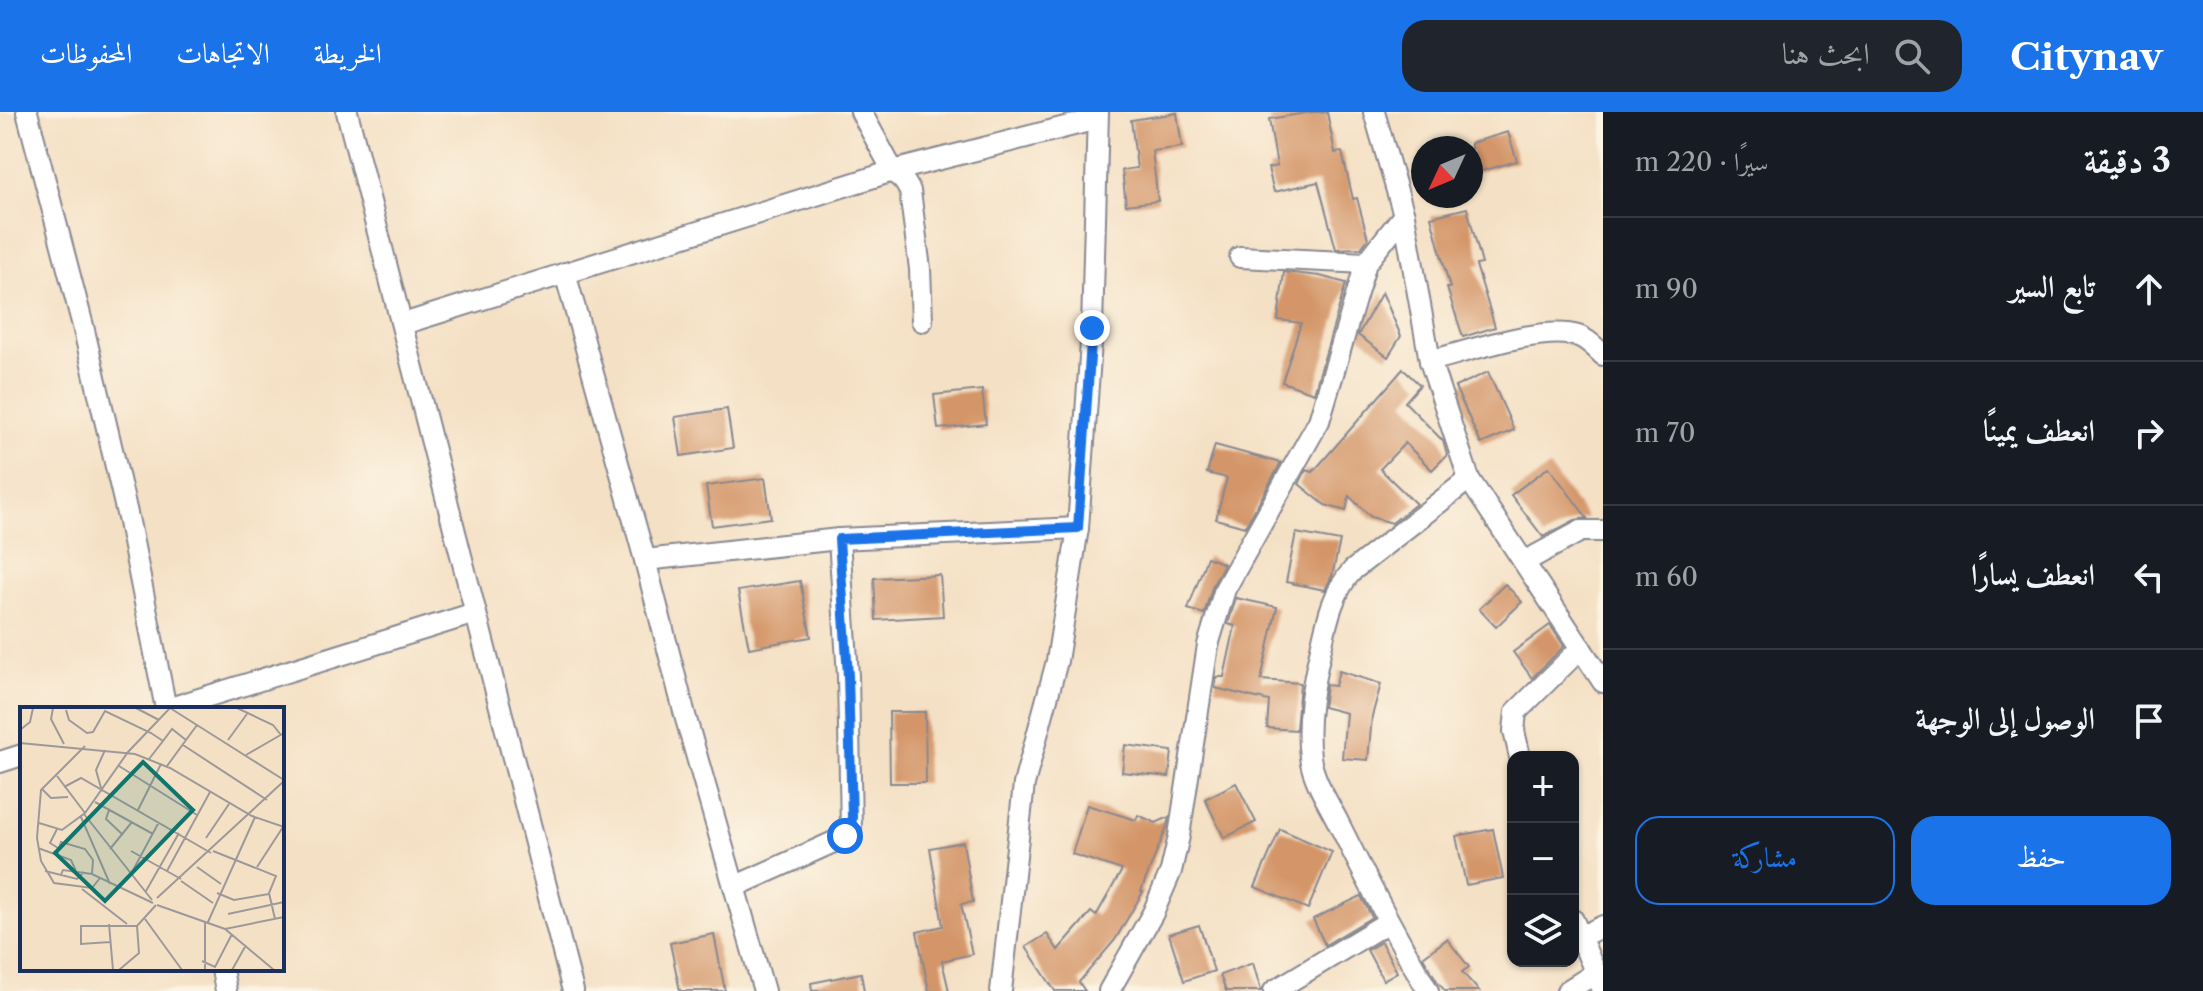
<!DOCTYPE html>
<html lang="ar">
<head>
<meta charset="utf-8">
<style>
	body { margin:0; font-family:"Libre Caslon Text",Amiri,serif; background:#20242c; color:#f1f3f6; direction:rtl }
	.controls { position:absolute; right:24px; bottom:24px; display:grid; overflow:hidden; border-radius:16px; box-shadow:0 2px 6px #0004 }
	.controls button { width:72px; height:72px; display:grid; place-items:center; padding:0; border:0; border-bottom:2px solid #363941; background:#171b24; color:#f1f3f6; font:40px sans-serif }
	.compass { position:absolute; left:1411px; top:24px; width:72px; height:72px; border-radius:50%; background:#171b24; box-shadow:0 2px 6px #0004; rotate:226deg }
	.stop { position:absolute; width:24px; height:24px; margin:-18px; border:6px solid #1a73e8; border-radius:50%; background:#fff }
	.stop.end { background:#1a73e8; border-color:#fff; box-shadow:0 2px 8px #0008 }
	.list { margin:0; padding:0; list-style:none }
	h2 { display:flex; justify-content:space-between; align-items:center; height:104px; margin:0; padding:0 32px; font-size:34px }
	h2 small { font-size:26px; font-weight:400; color:#9ea1a6 }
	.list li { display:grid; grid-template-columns:52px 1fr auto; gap:24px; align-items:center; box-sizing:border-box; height:144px; padding:0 32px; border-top:2px solid #363941 }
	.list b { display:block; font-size:30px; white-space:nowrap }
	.list em { font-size:26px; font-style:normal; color:#9ea1a6 }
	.actions { display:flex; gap:16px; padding:24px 32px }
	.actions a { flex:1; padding:18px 0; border:2px solid #1a73e8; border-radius:24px; text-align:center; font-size:28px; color:#1a73e8 }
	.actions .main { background:#1a73e8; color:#fff }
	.icon { flex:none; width:44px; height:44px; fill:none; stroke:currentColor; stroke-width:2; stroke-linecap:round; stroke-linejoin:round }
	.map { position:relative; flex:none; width:1603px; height:879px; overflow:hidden; direction:ltr }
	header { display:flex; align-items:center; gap:48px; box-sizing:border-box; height:112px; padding:0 40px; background:#1a73e8; color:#fff }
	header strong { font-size:38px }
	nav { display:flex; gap:44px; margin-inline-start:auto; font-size:28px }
	.search { width:560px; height:72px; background:#20242c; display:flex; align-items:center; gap:20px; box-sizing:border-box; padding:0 28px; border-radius:24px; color:#9ea1a6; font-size:30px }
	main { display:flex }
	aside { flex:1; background:#171b24 }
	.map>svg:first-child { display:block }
	.building { fill:#d49669 }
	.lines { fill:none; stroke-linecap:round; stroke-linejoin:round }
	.street-casing { stroke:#888891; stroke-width:24 }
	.street { stroke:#fff; stroke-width:20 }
	.route { stroke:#1a73e8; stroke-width:10 }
	.inset-road { fill:none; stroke:#9d999b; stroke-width:2 }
	.view { fill:#0f766e; fill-opacity:0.15; stroke:#0f766e; stroke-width:4 }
	.inset-edge { fill:none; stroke:#1b2f5e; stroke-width:4 }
</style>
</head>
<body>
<header>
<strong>Citynav</strong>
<div class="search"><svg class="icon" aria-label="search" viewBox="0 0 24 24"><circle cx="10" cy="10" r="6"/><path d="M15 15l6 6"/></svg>ابحث هنا</div>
<nav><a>الخريطة</a><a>الاتجاهات</a><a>المحفوظات</a></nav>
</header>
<main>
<aside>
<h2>3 دقيقة<small>سيرًا · 220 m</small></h2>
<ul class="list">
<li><svg class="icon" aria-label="ahead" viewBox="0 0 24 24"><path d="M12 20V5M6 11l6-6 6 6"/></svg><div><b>تابع السير</b></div><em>90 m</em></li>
<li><svg class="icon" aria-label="right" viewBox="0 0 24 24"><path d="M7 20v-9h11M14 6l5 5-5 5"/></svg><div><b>انعطف يمينًا</b></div><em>70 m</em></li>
<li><svg class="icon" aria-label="left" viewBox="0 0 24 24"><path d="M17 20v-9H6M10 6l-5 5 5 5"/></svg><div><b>انعطف يسارًا</b></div><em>60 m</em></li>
<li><svg class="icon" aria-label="arrive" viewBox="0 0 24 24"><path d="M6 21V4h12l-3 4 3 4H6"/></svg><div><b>الوصول إلى الوجهة</b></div></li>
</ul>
<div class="actions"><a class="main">حفظ</a><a>مشاركة</a></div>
</aside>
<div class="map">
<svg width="1603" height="879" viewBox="0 0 1603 879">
	<rect width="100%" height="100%" fill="#fcf5e5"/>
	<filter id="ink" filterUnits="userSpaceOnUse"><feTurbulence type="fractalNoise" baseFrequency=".0125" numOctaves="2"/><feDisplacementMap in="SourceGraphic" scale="16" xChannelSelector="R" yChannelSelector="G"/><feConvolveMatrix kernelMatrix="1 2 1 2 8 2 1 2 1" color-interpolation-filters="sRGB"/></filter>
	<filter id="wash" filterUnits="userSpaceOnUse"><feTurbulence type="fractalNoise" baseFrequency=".006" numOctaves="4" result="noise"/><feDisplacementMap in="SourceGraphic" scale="32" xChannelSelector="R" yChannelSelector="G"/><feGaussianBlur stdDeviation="1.8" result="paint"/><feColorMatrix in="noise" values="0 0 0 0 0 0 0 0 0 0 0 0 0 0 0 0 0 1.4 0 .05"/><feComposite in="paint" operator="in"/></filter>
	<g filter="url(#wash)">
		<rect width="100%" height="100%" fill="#f4e0c4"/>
		<g id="blocks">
			<g class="building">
				<path d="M 1312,0 L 1327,0 L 1335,41 L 1342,40 L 1353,87 L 1357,86 L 1368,127 L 1361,136 L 1336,137 L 1318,70 L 1274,80 L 1268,56 L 1277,54 L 1269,7 Z"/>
				<path d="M 1177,1 L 1182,35 L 1152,39 L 1158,89 L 1126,93 L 1122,58 L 1137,56 L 1131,8 Z"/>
				<path d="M 1508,20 L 1517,49 L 1471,62 L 1471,31 Z"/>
				<path d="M 1467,96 L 1482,152 L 1476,153 L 1495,215 L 1463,225 L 1447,176 L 1450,176 L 1431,105 Z"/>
				<path d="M 1284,160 L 1320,164 L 1346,171 L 1314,281 L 1282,270 L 1301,211 L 1278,208 Z"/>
				<path d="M 1382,180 L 1401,224 L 1388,245 L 1358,223 Z"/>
				<path d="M 1403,257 L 1420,273 L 1405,290 L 1443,329 L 1447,343 L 1432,358 L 1405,331 L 1380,357 L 1416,392 L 1392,411 L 1371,405 L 1349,384 L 1346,399 L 1325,393 L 1299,372 L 1306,358 L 1313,360 Z"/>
				<path d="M 1488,260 L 1514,318 L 1481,332 L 1455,275 Z"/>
				<path d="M 982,278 L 986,312 L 938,317 L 934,283 Z"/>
				<path d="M 727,297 L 733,336 L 681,344 L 675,305 Z"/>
				<path d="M 1215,333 L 1281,351 L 1245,415 L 1216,407 L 1227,366 L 1207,361 Z"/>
				<path d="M 1549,355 L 1587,406 L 1575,408 L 1543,425 L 1511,383 Z"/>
				<path d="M 765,366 L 771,406 L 712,414 L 706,374 Z"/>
				<path d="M 1296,421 L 1340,429 L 1332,464 L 1325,478 L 1286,470 Z"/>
				<path d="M 1207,445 L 1224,452 L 1213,473 L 1204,502 L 1188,497 Z"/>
				<path d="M 940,463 L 943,504 L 876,508 L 874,466 Z"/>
				<path d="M 800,469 L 811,525 L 749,536 L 738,479 Z"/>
				<path d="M 1505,472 L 1522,490 L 1496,515 L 1479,497 Z"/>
				<path d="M 1236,486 L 1277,495 L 1261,568 L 1300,571 L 1296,618 L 1267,616 L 1269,589 L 1215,576 L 1216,565 L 1224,565 L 1235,514 L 1228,512 Z"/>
				<path d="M 1550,513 L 1564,534 L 1532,566 L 1513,540 Z"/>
				<path d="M 1339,559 L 1381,572 L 1372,604 L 1368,648 L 1342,646 L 1346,601 L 1323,595 L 1326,573 L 1335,574 Z"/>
				<path d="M 889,600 L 925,600 L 926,671 L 890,671 Z"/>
				<path d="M 1125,633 L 1172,639 L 1169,665 L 1122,660 Z"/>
				<path d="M 1236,671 L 1256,710 L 1224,726 L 1205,687 Z"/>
				<path d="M 1087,693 L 1136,708 L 1138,703 L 1156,711 L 1169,705 L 1167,714 L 1141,779 L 1143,780 L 1115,828 L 1079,870 L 1085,879 L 1055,879 L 1026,835 L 1047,822 L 1058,838 L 1091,800 L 1096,804 L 1122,758 L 1072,742 Z"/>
				<path d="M 1280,717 L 1332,740 L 1308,797 L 1255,775 Z"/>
				<path d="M 1493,717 L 1503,766 L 1466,773 L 1456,724 Z"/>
				<path d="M 963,730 L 973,790 L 961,792 L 972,842 L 942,849 L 949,879 L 929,879 L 917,820 L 943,814 L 930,736 Z"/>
				<path d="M 1361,784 L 1372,805 L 1325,833 L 1313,807 Z"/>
				<path d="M 1199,813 L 1214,859 L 1184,869 L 1169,822 Z"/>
				<path d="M 714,822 L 725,879 L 680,879 L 670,831 Z"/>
				<path d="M 1447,827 L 1469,855 L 1462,860 L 1479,879 L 1445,879 L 1437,869 L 1423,845 Z"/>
				<path d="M 1381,830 L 1397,860 L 1383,868 L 1367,838 Z"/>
				<path d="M 1253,851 L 1261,879 L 1226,879 L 1220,863 Z"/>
				<path d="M 861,861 L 864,879 L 812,879 L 811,871 Z"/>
			</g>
		</g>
	</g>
	<g filter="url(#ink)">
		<use href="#blocks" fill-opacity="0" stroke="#888891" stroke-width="2"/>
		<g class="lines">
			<g class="street-casing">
				<g id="street">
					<path d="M 27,0 L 83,214 L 129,410 L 166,597"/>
					<path d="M 347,0 L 573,879"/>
					<path d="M 861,0 L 893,59 L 904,69 L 910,79 L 920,157 L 922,209"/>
					<path d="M 1374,0 L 1404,103 L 1430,249 L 1469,367 L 1603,570"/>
					<path d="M 1240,145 L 1366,151"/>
					<path d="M 565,161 L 645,448 L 686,607 L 764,879"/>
					<path d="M 403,212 L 893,59 L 1097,7"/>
					<path d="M 1430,249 C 1466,240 1543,213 1578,224 C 1587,227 1596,236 1603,243"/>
					<path d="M 645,448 L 839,427 L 1078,416"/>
					<path d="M 1524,450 L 1581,419 L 1603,419"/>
					<path d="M 167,597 L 475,501"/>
					<path d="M 1520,645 L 1514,619 L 1516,600 L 1581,536"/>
					<path d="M 0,650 L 22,643"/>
					<path d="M 736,774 L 836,729 L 851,717 L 848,564 L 839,427"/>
					<path d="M 1573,808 L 1603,878"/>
					<path d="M 1580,825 L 1603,814"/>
					<path d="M 222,857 L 226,879"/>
					<path d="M 1001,879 L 1024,672 L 1057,549 L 1078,416 L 1092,216 L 1098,0"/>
					<path d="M 1109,879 L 1153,801 L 1171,759 L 1179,724 L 1208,533 L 1225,477 L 1319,309 L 1366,151 L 1404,103"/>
					<path d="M 1274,879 L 1388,810"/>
					<path d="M 1428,879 C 1396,824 1367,769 1339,712 C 1329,692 1313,668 1310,645 C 1305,609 1313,571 1321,536 C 1327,509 1333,479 1353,458 L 1469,367"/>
					<path d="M 1567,879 L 1594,862"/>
				</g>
			</g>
			<use href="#street" class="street"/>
		</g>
	</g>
	<g class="lines" filter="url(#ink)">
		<path class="route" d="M 845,724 L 851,717 L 852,705 L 848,564 L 839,427 L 1078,416 L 1092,216"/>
	</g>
	<g transform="translate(20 595)">
		<rect width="264" height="264" fill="#f4e0c4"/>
		<path class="inset-road" d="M 33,1 L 31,12 L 44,37M 116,1 L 139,13M 150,1 L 264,73M 217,1 L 253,18 L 261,28M 46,3 L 49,13 L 67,26 L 73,25 L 85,4 L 131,26 L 143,34 L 129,52M 0,23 L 10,15 L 13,1M 208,33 L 227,7M 143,34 L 152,22 L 166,33M 0,36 L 115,47 L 150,61 L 232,109 L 264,120M 163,38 L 247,93M 65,39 L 21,83 L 17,131 L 21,154 L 34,176 L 72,181 L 80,171M 226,48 L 264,26M 99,59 L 177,108M 147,59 L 177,18M 37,69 L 65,106M 44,80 L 61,71 L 191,146M 81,81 L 76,63 L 85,43M 22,82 L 31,91 L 48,90M 75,95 L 133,127M 89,103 L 86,112 L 103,128M 118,103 L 141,57M 64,107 L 132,193M 61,110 L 90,177M 19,116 L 42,123 L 65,106 L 108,45 L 150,1M 37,122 L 30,136 L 38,141M 186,131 L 209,97M 18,141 L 51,153 L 56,164M 90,142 L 112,115M 111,144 L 161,172M 193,144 L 256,169 L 249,186 L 255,212M 37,147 L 41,135 L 65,142 L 73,153 L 72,167M 177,160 L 201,177M 237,160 L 263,120M 25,164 L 57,172 L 64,165M 147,164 L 190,85M 112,165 L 139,115M 41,168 L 43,163 L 72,167 L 133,196M 161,174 L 193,196M 62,182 L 107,217M 126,184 L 159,126M 197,186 L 214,193 L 249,187M 137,191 L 264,74M 137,198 L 205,222 L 254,263M 208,207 L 264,195M 125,212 L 162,263M 185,215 L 185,263M 188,215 L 235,110M 89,217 L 93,263M 205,222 L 264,210M 90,235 L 61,237 L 61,219 L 117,219 L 136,198M 182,254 L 195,260 L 212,227M 99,263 L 119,246 L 117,219M 212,263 L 226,238"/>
		<path class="view" d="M 123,55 L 173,103 L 85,194 L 35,146 Z"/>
		<rect width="264" height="264" class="inset-edge"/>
	</g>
</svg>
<div class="controls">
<button>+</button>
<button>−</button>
<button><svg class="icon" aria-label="layers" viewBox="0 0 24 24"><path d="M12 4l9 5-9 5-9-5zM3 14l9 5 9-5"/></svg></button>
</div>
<svg class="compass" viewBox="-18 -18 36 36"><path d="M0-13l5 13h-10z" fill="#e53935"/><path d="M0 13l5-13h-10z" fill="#9ea1a6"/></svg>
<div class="stop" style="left:845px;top:724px"></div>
<div class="stop end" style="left:1092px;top:216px"></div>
</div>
</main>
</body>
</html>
